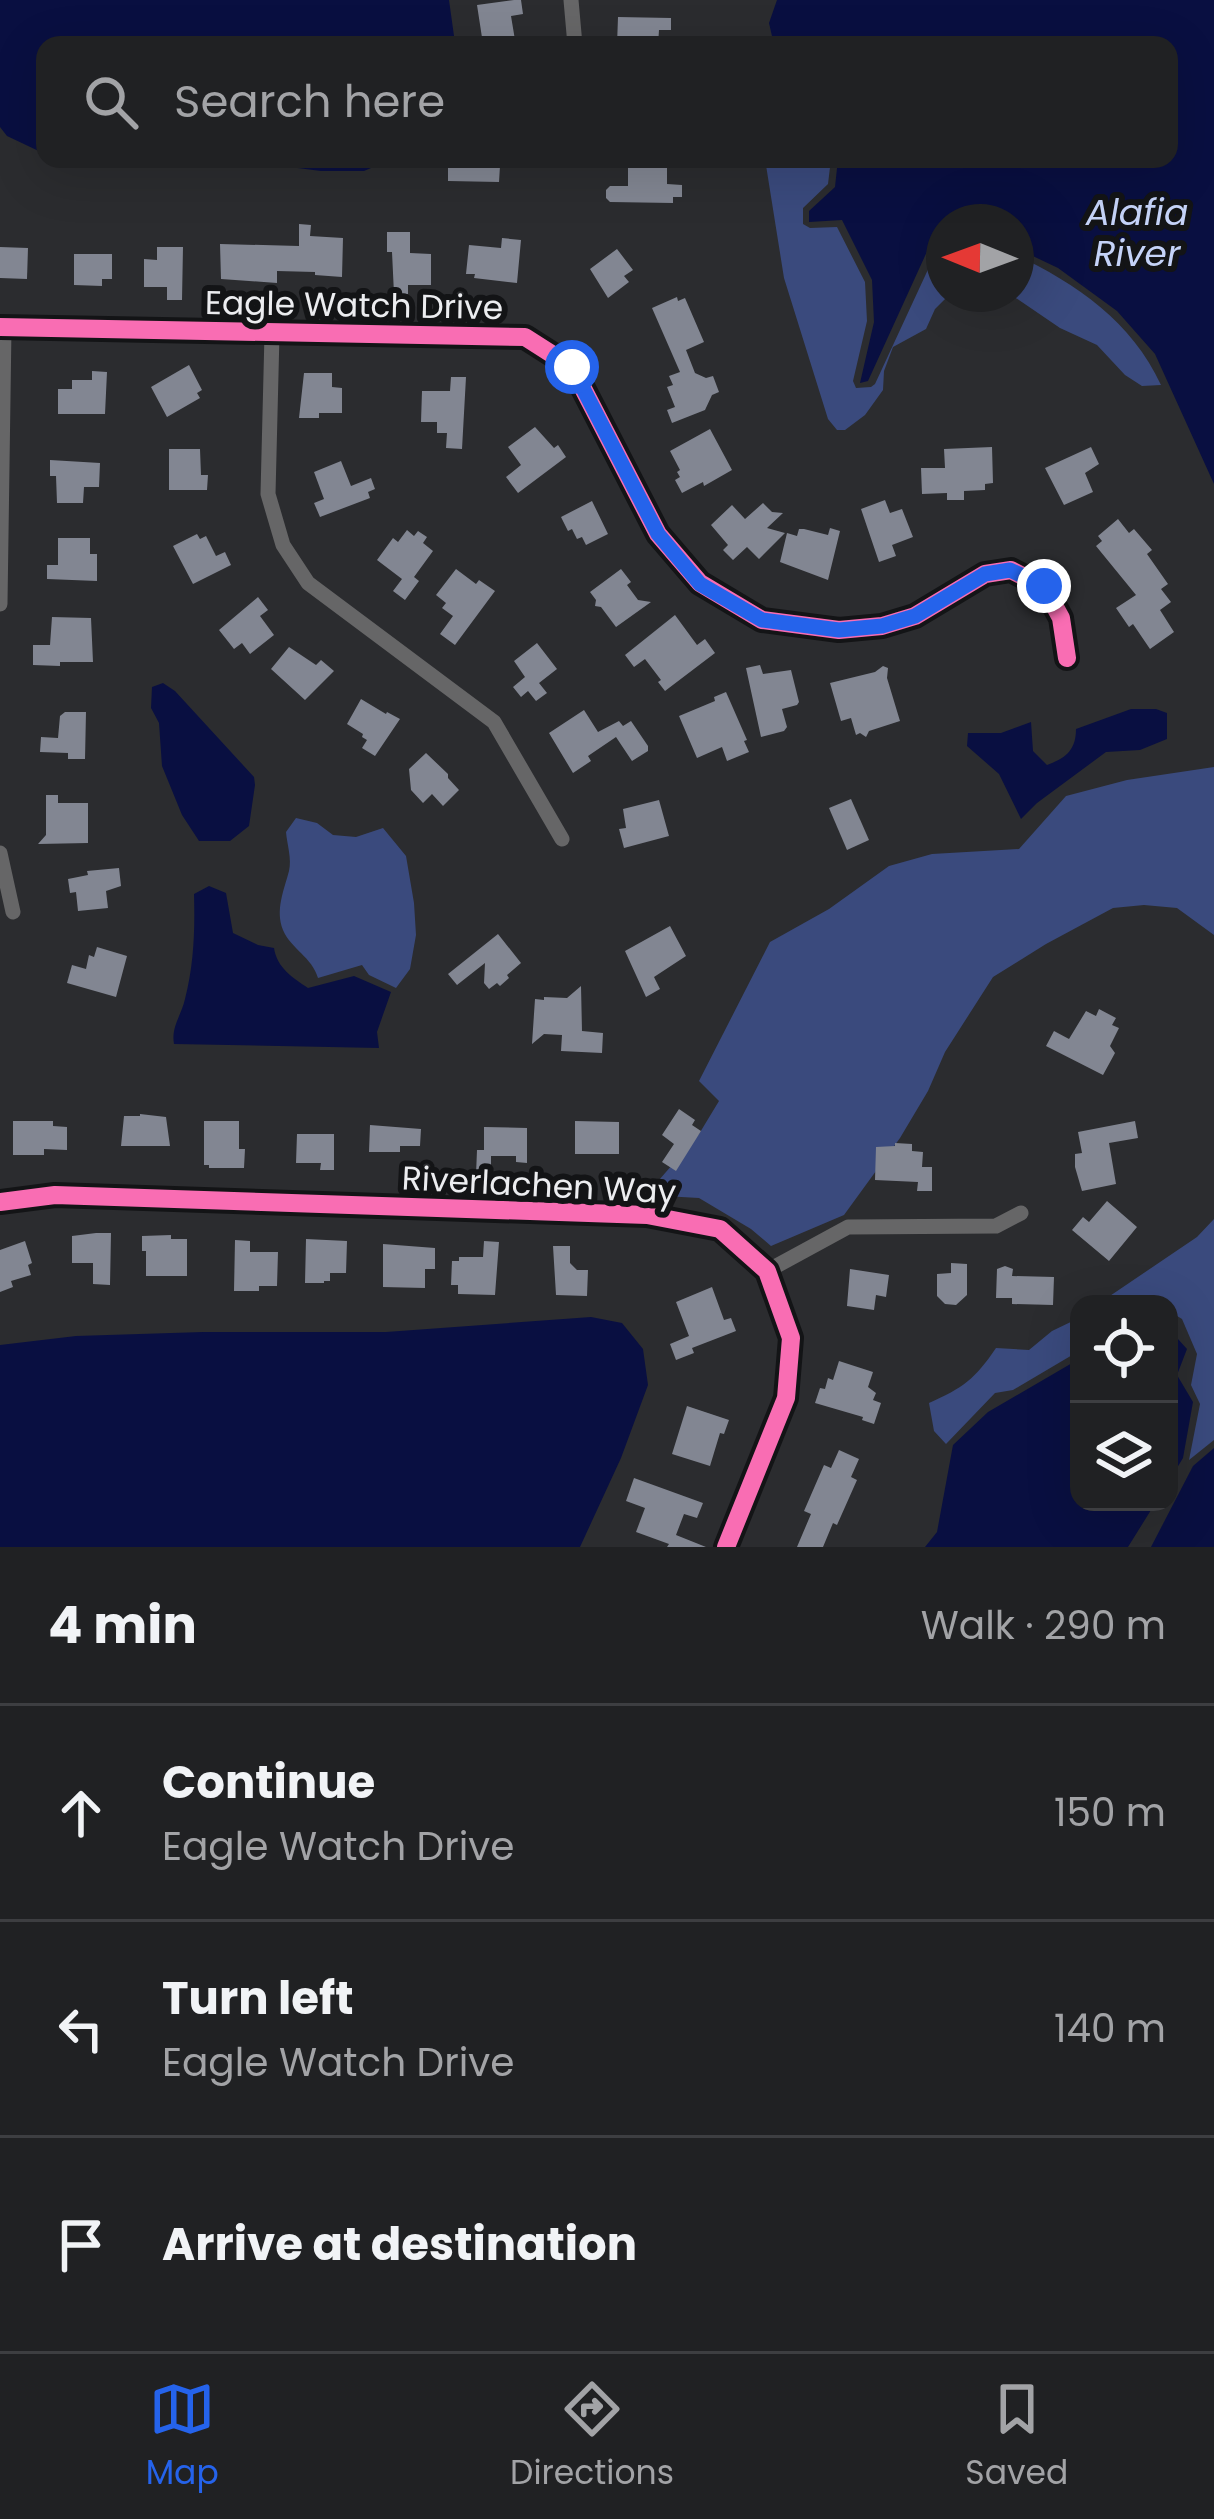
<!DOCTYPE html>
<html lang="en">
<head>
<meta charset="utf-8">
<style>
	body { margin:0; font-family:Poppins,sans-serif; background:#28292b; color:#f1f3f6 }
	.controls { position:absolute; right:36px; bottom:36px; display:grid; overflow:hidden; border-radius:24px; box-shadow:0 12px 48px #0002 }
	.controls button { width:108px; height:108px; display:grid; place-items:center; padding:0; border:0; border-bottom:3px solid #3d3e41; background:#202123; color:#f1f3f6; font:60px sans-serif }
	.compass { position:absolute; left:926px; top:204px; width:108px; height:108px; border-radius:50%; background:#202123; box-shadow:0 12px 48px #0002; rotate:271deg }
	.stop { position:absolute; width:36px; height:36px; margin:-27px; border:9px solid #2563eb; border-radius:50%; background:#fff }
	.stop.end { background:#2563eb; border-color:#fff; box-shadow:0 3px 12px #0008 }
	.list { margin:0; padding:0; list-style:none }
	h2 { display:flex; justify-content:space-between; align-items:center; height:156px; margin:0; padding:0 48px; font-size:51px }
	h2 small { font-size:39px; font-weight:400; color:#a2a3a6 }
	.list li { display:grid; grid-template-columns:78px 1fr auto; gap:36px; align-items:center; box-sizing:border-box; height:216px; padding:0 48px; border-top:3px solid #3d3e41 }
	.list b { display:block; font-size:45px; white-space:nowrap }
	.list p { margin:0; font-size:39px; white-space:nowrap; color:#a2a3a6 }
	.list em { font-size:39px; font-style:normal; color:#a2a3a6 }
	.icon { flex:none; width:66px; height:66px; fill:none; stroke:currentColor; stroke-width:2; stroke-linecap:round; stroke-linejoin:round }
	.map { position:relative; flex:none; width:1214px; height:1547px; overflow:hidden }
	.search { position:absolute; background:#202123; box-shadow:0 12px 48px #0002; left:36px; right:36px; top:36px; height:132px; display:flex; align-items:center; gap:30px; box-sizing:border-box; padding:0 42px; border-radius:24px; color:#a2a3a6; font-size:45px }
	.sheet { height:804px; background:#202123 }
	nav { display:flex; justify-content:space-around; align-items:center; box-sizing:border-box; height:168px; border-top:3px solid #3d3e41; background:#202123; font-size:33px; color:#a2a3a6 }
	nav a { display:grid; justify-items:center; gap:6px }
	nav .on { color:#2563eb }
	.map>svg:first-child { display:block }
	.green { fill:#3a4a7d }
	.water { fill:#090f41 }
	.building { fill:#828692 }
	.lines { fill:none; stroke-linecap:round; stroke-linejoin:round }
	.minor { stroke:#666667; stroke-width:15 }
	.cycleway-casing { stroke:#131416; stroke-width:26 }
	.cycleway { stroke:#f96db3; stroke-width:18 }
	.route { stroke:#2563eb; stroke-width:15 }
	.labels { text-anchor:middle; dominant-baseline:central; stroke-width:12; stroke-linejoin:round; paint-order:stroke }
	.street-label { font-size:33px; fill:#ecedf0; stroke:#131416 }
	.water-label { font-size:36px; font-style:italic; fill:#c5d3f8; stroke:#131416 }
</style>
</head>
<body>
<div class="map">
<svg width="1214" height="1547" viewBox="0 0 1214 1547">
	<rect width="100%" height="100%" fill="#2b2c2f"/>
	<g class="green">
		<path d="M 765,159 L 831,159 L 828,184 L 803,208 L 803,224 L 810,228 L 837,227 L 865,282 L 867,321 L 853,381 L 856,388 L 871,387 L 875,384 L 944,235 L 944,294 L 950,294 L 935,309 L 926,329 L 893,347 L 884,371 L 883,390 L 865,415 L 845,430 L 837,430 L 828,419 L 784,278 Z"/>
		<path d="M 1016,255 C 1077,284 1132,322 1161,385 L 1142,386 L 1125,375 L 1097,345 L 1060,328 L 1010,294 L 1016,294 Z"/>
		<path d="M 1214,767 L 1214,935 L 1177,908 L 1144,905 L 1113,908 L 1046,944 L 993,977 L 945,1052 L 928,1091 L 900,1138 L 844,1215 L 771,1246 L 751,1229 L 699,1198 L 646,1195 L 699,1134 L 719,1101 L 699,1081 L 770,942 L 829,909 L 889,866 L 932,854 L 1019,849 L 1066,796 L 1127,780 Z"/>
		<path d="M 296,818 L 317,823 L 333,835 L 356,837 L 383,828 L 406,856 L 414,903 L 416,935 L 410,969 L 396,988 L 369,975 L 362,965 L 318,978 C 312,957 291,949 283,930 C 275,910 284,890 289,871 C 292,859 287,844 286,832 Z"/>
		<path d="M 1214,1219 L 1214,1440 L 1189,1460 L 1200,1404 L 1191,1385 L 1197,1354 L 1182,1319 L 1169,1311 L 1169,1304 L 1098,1304 L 1197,1237 Z"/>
		<path d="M 1079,1318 L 1079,1351 L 1013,1390 L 995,1393 L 946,1444 L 934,1431 L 929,1403 C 963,1388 975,1379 996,1348 L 1029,1350 L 1052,1331 Z"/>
	</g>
	<g class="water">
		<path d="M 0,0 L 449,0 L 455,43 L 454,45 L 45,45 L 45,154 L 7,136 L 0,127 Z"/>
		<path d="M 777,0 L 1214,0 L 1214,484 L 1155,354 L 1117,311 L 1058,268 L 1016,248 L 1016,222 L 961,222 L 955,219 L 944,222 L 944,227 L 935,234 L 868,381 L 860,383 L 874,322 L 872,280 L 842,220 L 809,222 L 809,211 L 835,187 L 838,159 L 1169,159 L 1169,45 L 774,45 L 769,23 Z"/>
		<path d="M 80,159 L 392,159 L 364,171 L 321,171 L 259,163 Z"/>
		<path d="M 163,683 L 175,691 L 254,777 L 255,785 L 249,826 L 230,841 L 199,841 L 182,815 L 162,766 L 159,723 L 151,708 L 152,687 Z"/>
		<path d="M 1131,709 L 1156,709 L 1167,713 L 1167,739 L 1140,750 L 1106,752 L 1037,803 L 1021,819 L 999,774 L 967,746 L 968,733 L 1001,733 L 1031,722 L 1033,751 L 1047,765 C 1066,758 1076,750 1076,729 Z"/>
		<path d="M 209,886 L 226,893 L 233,933 L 258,945 L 274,948 C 277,968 293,978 308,988 L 354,976 L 391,992 L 377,1032 L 379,1048 L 174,1044 C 171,1027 181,1016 185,999 C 194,964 195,930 194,894 Z"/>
		<path d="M 591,1317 L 622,1323 L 643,1349 L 648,1385 L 621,1458 L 580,1547 L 0,1547 L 0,1345 L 76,1336 L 203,1332 L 386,1332 Z"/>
		<path d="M 1169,1329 L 1187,1349 L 1177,1375 L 1193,1402 L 1183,1458 L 1169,1481 Z"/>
		<path d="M 1079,1359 L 1079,1502 L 1156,1502 L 1128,1547 L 925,1547 L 937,1532 L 953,1445 L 988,1412 Z"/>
		<path d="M 1214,1448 L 1214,1547 L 1151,1547 L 1193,1466 Z"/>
	</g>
	<g class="building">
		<path d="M 514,0 L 521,0 L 523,14 L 511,16 L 515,40 L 483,44 L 477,5 Z"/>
		<path d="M 618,17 L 671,18 L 671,30 L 659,30 L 658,45 L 617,45 Z"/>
		<path d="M 462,159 L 494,159 L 494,167 L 500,166 L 499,182 L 448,181 L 448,168 L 456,168 L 456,163 L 462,163 Z"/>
		<path d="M 634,159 L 667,159 L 667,184 L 682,185 L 682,197 L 673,197 L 673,203 L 610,202 L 606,198 L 606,190 L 610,186 L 628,186 L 628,164 Z"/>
		<path d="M 299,224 L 311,225 L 310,236 L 343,238 L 342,277 L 315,275 L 315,272 L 277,271 L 277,283 L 221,279 L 220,244 L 299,246 Z"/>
		<path d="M 387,232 L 410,232 L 410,253 L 431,254 L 431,285 L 408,285 L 408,294 L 394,294 L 392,252 L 387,252 Z"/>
		<path d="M 502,238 L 521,240 L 517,283 L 474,278 L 475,274 L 466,274 L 469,245 L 501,248 Z"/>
		<path d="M 0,247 L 28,248 L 27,279 L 0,278 Z"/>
		<path d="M 157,247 L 183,247 L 182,300 L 167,300 L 167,287 L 144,287 L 144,259 L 157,260 Z"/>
		<path d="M 617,249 L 633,270 L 624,276 L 629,282 L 608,298 L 590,269 Z"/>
		<path d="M 74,254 L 112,254 L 112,279 L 102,279 L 102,286 L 74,285 Z"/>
		<path d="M 677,297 L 678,301 L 685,298 L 704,342 L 686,350 L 695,373 L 706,378 L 713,376 L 719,392 L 712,395 L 705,410 L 672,423 L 667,410 L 675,407 L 667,387 L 673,385 L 669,376 L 680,372 L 652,308 Z"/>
		<path d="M 189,365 L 202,390 L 197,393 L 200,398 L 167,417 L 151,387 Z"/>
		<path d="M 92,371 L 107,372 L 105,414 L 58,414 L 58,389 L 72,389 L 72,380 L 92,380 Z"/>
		<path d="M 304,373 L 332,373 L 332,387 L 342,388 L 342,413 L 319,413 L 319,418 L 299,418 Z"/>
		<path d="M 451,377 L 466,377 L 462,449 L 446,448 L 447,433 L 437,433 L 437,422 L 421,422 L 422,391 L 450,391 Z"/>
		<path d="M 535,427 L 554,448 L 558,445 L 566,457 L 518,493 L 506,477 L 521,465 L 508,447 Z"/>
		<path d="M 710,429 L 732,470 L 704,486 L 703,482 L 682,493 L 675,480 L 680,477 L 677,472 L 680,470 L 670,451 Z"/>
		<path d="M 992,447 L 993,483 L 985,484 L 985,490 L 964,491 L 964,500 L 947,500 L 947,493 L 922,494 L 921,468 L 945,468 L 944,449 Z"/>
		<path d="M 1091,447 L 1099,464 L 1085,473 L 1093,492 L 1064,505 L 1045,468 Z"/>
		<path d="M 169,449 L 200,449 L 201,475 L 208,475 L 207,490 L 169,490 Z"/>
		<path d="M 50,460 L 100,463 L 99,487 L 84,487 L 83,503 L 57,503 L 56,476 L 50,476 Z"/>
		<path d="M 341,461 L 351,486 L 371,478 L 375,489 L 368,492 L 370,498 L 320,517 L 314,503 L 324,499 L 314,472 Z"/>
		<path d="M 885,500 L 890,513 L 902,509 L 913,537 L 892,545 L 896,556 L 879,562 L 861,509 Z"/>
		<path d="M 592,501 L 608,534 L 586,545 L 582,537 L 577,539 L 572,529 L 568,531 L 561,517 Z"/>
		<path d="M 763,503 L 772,512 L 783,513 L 767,528 L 785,533 L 759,559 L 747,547 L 733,560 L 723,550 L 728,545 L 711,525 L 732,505 L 745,519 Z"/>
		<path d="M 1118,519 L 1129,533 L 1134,529 L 1152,550 L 1147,554 L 1168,584 L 1161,589 L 1171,602 L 1160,610 L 1174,632 L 1150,649 L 1133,624 L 1129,627 L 1116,608 L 1136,595 L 1096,546 L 1102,541 L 1098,536 Z"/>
		<path d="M 830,528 L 840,531 L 828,580 L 780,562 L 787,533 L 797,536 L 799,529 L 804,529 L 828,535 Z"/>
		<path d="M 407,530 L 414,536 L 418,531 L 427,537 L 423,543 L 433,551 L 414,577 L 419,581 L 405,600 L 393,591 L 402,579 L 377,560 L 393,538 L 398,542 Z"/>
		<path d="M 197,534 L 200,539 L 206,536 L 216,556 L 225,552 L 231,565 L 193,584 L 173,546 Z"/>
		<path d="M 58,538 L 90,538 L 90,554 L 97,554 L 97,581 L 47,579 L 47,565 L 58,565 Z"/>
		<path d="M 456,569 L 476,584 L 479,580 L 495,591 L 455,645 L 440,634 L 453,616 L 442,608 L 446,603 L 436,595 Z"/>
		<path d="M 621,569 L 631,582 L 627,585 L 638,600 L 651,602 L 616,627 L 601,607 L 595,606 L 596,600 L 590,592 Z"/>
		<path d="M 258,597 L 268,610 L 260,616 L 274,635 L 250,654 L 242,643 L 234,649 L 219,630 Z"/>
		<path d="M 675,615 L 697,645 L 705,639 L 715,653 L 665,691 L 658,682 L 661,680 L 645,659 L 634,667 L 625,655 Z"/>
		<path d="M 52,617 L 91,618 L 93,662 L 60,662 L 60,666 L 33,665 L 33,645 L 50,645 Z"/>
		<path d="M 537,643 L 557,669 L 539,683 L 547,693 L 536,701 L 528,691 L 521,697 L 513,687 L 525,677 L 514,661 Z"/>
		<path d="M 289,647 L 316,665 L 321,660 L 334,671 L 305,700 L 271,669 Z"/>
		<path d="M 760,665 L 763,674 L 791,670 L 799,702 L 797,705 L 782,709 L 787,727 L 784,731 L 761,737 L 746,668 Z"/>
		<path d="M 883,666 L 888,668 L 887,678 L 900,721 L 869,731 L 866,737 L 860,733 L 856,735 L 851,718 L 841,721 L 830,683 L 875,672 Z"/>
		<path d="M 726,692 L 747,740 L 744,741 L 749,752 L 727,761 L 722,747 L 697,758 L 679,716 L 715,701 L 714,697 Z"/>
		<path d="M 361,699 L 386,714 L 387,712 L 400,719 L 375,756 L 362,748 L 367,740 L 362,737 L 363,734 L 347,724 Z"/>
		<path d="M 584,710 L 598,732 L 619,721 L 623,726 L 631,721 L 648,746 L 648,751 L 632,761 L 616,737 L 588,756 L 591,761 L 573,773 L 549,733 Z"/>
		<path d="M 65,712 L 86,712 L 85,759 L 68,759 L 68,753 L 40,752 L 41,737 L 58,738 L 60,716 Z"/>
		<path d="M 426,753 L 448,774 L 448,778 L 459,790 L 443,806 L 432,794 L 423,803 L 411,790 L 409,769 Z"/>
		<path d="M 46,795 L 58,795 L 58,803 L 88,803 L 88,843 L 38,844 L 46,835 Z"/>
		<path d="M 851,799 L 869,840 L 847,850 L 829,808 Z"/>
		<path d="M 659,800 L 669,836 L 624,848 L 619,829 L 626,828 L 623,809 Z"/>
		<path d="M 119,868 L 121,886 L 106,891 L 108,908 L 78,911 L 76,892 L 70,893 L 68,879 L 88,875 L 87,871 Z"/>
		<path d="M 670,926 L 686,956 L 654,977 L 660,989 L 646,997 L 625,951 Z"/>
		<path d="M 498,934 L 521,963 L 507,975 L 509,978 L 500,986 L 497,983 L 489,989 L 484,983 L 485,963 L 457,985 L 448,974 Z"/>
		<path d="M 97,947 L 127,956 L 116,997 L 67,983 L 72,965 L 86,969 L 89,955 L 94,957 Z"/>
		<path d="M 581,986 L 582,1031 L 603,1033 L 602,1053 L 561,1051 L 562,1035 L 544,1034 L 532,1044 L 535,999 L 544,1000 L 544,997 L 567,998 Z"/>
		<path d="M 1099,1009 L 1116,1018 L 1112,1025 L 1119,1028 L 1110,1046 L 1115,1053 L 1103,1075 L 1046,1046 L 1054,1031 L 1069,1039 L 1086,1011 L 1096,1016 Z"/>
		<path d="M 679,1109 L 695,1120 L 692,1125 L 701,1131 L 676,1171 L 662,1162 L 674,1144 L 662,1135 Z"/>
		<path d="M 140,1114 L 166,1117 L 170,1146 L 121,1146 L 124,1116 L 140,1116 Z"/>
		<path d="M 13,1121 L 53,1121 L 53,1126 L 67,1127 L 67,1150 L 44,1149 L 44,1155 L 13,1155 Z"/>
		<path d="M 204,1121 L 239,1121 L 239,1149 L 245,1149 L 244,1168 L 209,1168 L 209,1165 L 204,1165 Z"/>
		<path d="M 575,1121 L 619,1122 L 619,1154 L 575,1154 Z"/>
		<path d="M 1135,1121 L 1138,1138 L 1109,1143 L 1116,1184 L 1082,1191 L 1075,1167 L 1075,1154 L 1082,1153 L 1078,1132 Z"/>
		<path d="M 370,1125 L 421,1129 L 420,1146 L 400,1146 L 400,1152 L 369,1152 Z"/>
		<path d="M 484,1127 L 527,1128 L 527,1163 L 516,1162 L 516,1156 L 491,1156 L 491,1175 L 476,1175 L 477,1150 L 484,1150 Z"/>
		<path d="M 297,1134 L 334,1134 L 334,1170 L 320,1170 L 321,1163 L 296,1163 Z"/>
		<path d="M 895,1143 L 912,1144 L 912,1151 L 923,1152 L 922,1167 L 932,1167 L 932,1191 L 917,1191 L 918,1182 L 875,1180 L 876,1147 L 895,1146 Z"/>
		<path d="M 1107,1201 L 1137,1227 L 1109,1261 L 1072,1230 L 1083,1217 L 1089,1222 Z"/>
		<path d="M 96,1233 L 111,1233 L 110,1285 L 93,1284 L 93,1263 L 72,1263 L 72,1236 Z"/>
		<path d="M 171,1235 L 171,1239 L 187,1239 L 187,1276 L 146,1276 L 146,1251 L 142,1251 L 142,1236 Z"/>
		<path d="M 306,1239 L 347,1241 L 346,1273 L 330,1273 L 330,1281 L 324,1281 L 324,1283 L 305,1283 Z"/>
		<path d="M 235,1240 L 250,1241 L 250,1252 L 278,1252 L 277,1286 L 259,1286 L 259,1291 L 234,1291 Z"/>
		<path d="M 25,1241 L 32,1263 L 28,1265 L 31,1275 L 11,1281 L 13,1287 L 0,1292 L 0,1250 Z"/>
		<path d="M 484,1241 L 499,1242 L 495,1295 L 458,1294 L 458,1285 L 451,1285 L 452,1261 L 459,1261 L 459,1257 L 483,1257 Z"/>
		<path d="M 383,1244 L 435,1248 L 435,1269 L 425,1269 L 425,1288 L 383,1287 Z"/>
		<path d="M 553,1246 L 570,1246 L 570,1263 L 577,1270 L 588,1270 L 587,1296 L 556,1295 Z"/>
		<path d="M 951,1263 L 967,1264 L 967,1295 L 956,1305 L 945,1304 L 937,1296 L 937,1274 L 951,1273 Z"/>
		<path d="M 1005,1266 L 1013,1269 L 1012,1276 L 1054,1277 L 1053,1305 L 1012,1304 L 1012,1298 L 996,1298 L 997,1269 Z"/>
		<path d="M 850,1269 L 889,1275 L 886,1297 L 876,1295 L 874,1310 L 847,1306 Z"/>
		<path d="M 712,1287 L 724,1320 L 731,1318 L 736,1331 L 692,1348 L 694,1353 L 676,1360 L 670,1344 L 689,1336 L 676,1302 Z"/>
		<path d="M 839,1361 L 873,1372 L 868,1387 L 876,1393 L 873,1400 L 881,1403 L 874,1424 L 862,1420 L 863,1417 L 815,1403 L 820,1388 L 825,1389 L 828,1378 L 833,1380 Z"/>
		<path d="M 687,1406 L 729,1420 L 724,1434 L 720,1433 L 710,1466 L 672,1454 Z"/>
		<path d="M 839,1450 L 859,1459 L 851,1477 L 857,1480 L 837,1525 L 833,1523 L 823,1547 L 797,1547 L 811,1514 L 804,1511 L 824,1465 L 831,1468 Z"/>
		<path d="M 634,1478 L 703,1503 L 697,1518 L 684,1514 L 676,1535 L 706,1547 L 667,1547 L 669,1544 L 636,1532 L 645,1508 L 626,1501 Z"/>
	</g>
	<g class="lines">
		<g class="minor">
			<path d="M 571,0 L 575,45"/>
			<path d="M 0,327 L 525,337 L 572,367 L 658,534 L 700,583 L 762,620 L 839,630 L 882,626 L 915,616 L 985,574 L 1011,570 L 1044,587 L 1061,618 L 1067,658"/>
			<path d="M 272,334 L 268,494 L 283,545 L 308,583 L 494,722 L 562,839"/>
			<path d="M 0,604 L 4,328"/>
			<path d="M 0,853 L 13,912"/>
			<path d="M 0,1202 L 55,1195 L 647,1215 L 720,1229 L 767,1271 L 791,1338 L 786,1398 L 726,1547"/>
			<path d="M 767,1271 L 848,1227 L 996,1226 L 1021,1213"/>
		</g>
		<g class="cycleway-casing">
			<g id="cycleway">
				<path d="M 0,327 L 525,337 L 572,367 L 658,534 L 700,583 L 762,620 L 839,630 L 882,626 L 915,616 L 985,574 L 1011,570 L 1044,587 L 1061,618 L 1067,658"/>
				<path d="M 0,1202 L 55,1195 L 647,1215 L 720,1229 L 767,1271 L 791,1338 L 786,1398 L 726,1547"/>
			</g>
		</g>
		<use href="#cycleway" class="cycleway"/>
	</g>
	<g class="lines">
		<path class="route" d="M 572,367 L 658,534 L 700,584 L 762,620 L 839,630 L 882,626 L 915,616 L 985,574 L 1010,570 L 1044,586"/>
	</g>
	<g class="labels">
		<g class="street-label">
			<text transform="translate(354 305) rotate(1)">Eagle Watch Drive</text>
			<text transform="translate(539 1185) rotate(3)">Riverlachen Way</text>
		</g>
		<g class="water-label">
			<text x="1137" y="212">Alafia<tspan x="1137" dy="41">River</tspan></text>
		</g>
	</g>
</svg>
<div class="controls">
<button><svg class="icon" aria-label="locate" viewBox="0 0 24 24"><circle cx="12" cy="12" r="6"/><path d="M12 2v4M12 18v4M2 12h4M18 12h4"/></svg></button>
<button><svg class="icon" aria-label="layers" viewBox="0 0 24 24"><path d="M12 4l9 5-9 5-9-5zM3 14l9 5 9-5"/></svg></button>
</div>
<svg class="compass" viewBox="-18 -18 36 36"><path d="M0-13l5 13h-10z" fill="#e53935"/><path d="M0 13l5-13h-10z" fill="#a2a3a6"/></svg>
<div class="stop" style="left:572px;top:367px"></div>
<div class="stop end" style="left:1044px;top:586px"></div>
<div class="search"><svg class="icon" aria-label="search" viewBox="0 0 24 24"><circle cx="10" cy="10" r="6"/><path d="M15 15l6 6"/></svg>Search here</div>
</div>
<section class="sheet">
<h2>4 min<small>Walk · 290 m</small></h2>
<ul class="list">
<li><svg class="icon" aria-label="ahead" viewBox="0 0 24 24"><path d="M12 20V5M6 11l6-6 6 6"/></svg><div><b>Continue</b><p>Eagle Watch Drive</p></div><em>150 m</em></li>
<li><svg class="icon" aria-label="left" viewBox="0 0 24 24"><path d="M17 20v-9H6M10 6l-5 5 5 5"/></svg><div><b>Turn left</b><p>Eagle Watch Drive</p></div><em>140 m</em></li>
<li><svg class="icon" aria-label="arrive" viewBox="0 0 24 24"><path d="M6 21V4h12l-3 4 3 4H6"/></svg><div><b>Arrive at destination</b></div></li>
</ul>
</section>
<nav>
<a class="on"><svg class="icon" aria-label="map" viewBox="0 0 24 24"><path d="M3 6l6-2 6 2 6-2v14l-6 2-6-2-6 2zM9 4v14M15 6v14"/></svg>Map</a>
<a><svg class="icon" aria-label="directions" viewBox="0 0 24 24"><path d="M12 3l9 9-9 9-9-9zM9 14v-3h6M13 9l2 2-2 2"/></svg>Directions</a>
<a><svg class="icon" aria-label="saved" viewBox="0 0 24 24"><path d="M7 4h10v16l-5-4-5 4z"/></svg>Saved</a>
</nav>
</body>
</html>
